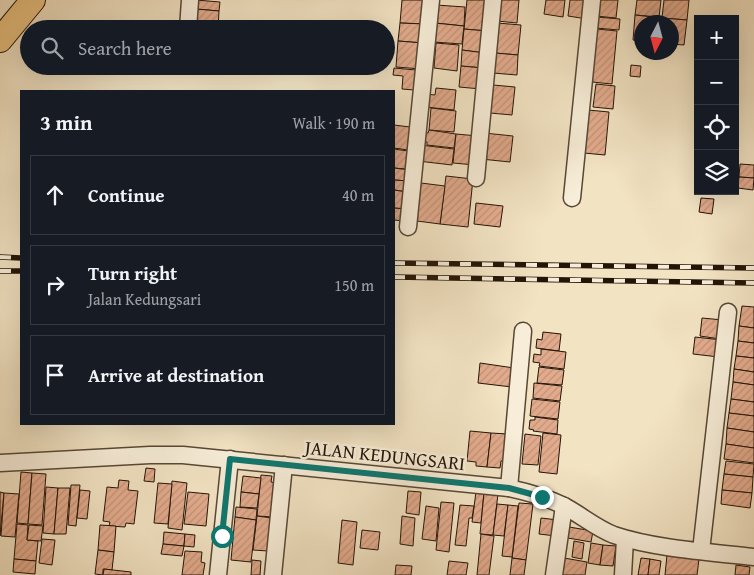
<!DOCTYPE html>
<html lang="en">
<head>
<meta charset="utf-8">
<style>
	body { margin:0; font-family:"Gentium Book Plus",serif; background:#20242c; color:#f1f3f6 }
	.controls { position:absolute; right:15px; top:15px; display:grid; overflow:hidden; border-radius:0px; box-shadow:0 5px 20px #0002 }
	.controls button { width:45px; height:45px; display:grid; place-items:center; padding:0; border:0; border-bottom:1px solid #363941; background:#171b24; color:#f1f3f6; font:25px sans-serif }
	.compass { position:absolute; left:634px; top:15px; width:45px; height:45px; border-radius:50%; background:#171b24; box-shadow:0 5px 20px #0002; rotate:186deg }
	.stop { position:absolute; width:15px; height:15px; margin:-11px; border:4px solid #0f766e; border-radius:50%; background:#fff }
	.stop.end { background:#0f766e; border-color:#fff; box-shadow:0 1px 5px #0008 }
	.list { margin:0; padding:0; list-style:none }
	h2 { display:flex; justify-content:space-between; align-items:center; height:65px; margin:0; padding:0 20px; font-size:21px }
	h2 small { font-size:16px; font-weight:400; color:#9ea1a6 }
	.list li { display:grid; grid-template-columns:32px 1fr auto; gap:15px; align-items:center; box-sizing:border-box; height:80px; margin:0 10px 10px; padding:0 10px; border:1px solid #363941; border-radius:0px }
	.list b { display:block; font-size:19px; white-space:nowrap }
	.list p { margin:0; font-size:16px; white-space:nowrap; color:#9ea1a6 }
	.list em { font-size:16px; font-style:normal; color:#9ea1a6 }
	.icon { flex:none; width:28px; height:28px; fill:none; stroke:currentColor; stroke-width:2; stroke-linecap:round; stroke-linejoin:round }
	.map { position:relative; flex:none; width:754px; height:575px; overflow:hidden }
	.search { position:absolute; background:#171b24; box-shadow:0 5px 20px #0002; left:20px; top:20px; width:375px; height:55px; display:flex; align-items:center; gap:12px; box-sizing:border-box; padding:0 18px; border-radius:28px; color:#9ea1a6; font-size:19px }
	.panel { position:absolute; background:#171b24; box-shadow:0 5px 20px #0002; left:20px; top:90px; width:375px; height:335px; border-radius:0px }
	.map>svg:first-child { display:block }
	.building { fill:url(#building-hatch); stroke:#231407 }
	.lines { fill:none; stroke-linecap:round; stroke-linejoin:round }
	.minor-casing { stroke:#574836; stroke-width:19 }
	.highway-casing { stroke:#231407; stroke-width:26 }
	.minor { stroke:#f7edd8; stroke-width:16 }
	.highway { stroke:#e9c282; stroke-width:24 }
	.rail-casing { stroke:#231407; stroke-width:5.5 }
	.rail { stroke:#f7edd8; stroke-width:4; stroke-dasharray:11; stroke-linecap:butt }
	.route { stroke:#0f766e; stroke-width:6 }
	.labels { text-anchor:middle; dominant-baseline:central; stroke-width:5; stroke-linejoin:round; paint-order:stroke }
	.street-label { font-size:19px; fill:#231407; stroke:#f7edd8 }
</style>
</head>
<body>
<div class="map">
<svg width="754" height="575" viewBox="0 0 754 575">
	<defs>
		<pattern id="building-hatch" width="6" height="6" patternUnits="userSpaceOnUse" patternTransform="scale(1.25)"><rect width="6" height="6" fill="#e2ab8d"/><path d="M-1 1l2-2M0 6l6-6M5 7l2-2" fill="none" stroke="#c29278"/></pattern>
	</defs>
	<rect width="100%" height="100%" fill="#f2e3c3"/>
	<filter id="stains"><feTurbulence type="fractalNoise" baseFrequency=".004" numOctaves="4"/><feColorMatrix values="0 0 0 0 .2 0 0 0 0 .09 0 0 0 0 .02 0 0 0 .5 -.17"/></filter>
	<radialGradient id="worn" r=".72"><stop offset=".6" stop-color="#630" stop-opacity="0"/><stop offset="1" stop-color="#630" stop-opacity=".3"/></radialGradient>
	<g class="building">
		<path d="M 196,0 L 220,2 L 219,11 L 196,9 Z"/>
		<path d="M 402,0 L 427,0 L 425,24 L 400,23 Z"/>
		<path d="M 467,0 L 489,0 L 487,31 L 464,29 Z"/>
		<path d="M 499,0 L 519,0 L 517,23 L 497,21 Z"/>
		<path d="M 546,0 L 565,0 L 563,17 L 544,14 Z"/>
		<path d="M 570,0 L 590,0 L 587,19 L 568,16 Z"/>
		<path d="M 598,0 L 618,0 L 616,18 L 596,16 Z"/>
		<path d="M 637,0 L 661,0 L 659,17 L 635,15 Z"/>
		<path d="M 664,0 L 689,0 L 687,20 L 662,18 Z"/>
		<path d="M 436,5 L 465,7 L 464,26 L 435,23 Z"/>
		<path d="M 196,9 L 219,11 L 218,29 L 195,29 Z"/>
		<path d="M 635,15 L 662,18 L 661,22 L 642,22 L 642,41 L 633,40 Z"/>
		<path d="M 597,17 L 620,19 L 619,30 L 596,28 Z"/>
		<path d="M 662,18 L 687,20 L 684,45 L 672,44 L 672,22 L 661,22 Z"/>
		<path d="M 400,23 L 425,24 L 423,43 L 398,41 Z"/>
		<path d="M 435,23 L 464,26 L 462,44 L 433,42 Z"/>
		<path d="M 497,23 L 521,25 L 518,55 L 495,53 Z"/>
		<path d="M 464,29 L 487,31 L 485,53 L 462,50 Z"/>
		<path d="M 597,29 L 617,31 L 612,84 L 592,82 Z"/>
		<path d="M 398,41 L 423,43 L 421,69 L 396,67 Z"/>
		<path d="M 436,43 L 459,45 L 457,71 L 434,68 Z"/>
		<path d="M 462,50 L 485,53 L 483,68 L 461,66 Z"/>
		<path d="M 495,53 L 518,55 L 517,75 L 493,73 Z"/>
		<path d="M 631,65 L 641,66 L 640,77 L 630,76 Z"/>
		<path d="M 461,66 L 483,68 L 481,89 L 459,87 Z"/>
		<path d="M 394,68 L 416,70 L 414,90 L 402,89 L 403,76 L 393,75 Z"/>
		<path d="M 596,84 L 615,86 L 613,109 L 593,107 Z"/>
		<path d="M 493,85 L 515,87 L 512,115 L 490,113 Z"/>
		<path d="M 436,88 L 456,90 L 454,110 L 425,107 L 426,94 L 435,95 Z"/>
		<path d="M 431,108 L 456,111 L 454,132 L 429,130 Z"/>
		<path d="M 588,110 L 609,112 L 605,155 L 584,153 Z"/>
		<path d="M 394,125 L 410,127 L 408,150 L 394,148 Z"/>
		<path d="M 429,130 L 456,134 L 454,148 L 427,145 L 427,142 L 420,141 L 421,132 L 428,133 Z"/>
		<path d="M 484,133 L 513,136 L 510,162 L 481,159 Z"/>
		<path d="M 456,134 L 478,136 L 475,165 L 453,163 Z"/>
		<path d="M 420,145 L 454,149 L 452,165 L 418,161 Z"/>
		<path d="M 394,149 L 408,151 L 406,169 L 394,168 Z"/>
		<path d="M 740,164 L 754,165 L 754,178 L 739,177 Z"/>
		<path d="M 394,168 L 410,170 L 409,181 L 394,180 Z"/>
		<path d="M 446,176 L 473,179 L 468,227 L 440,224 Z"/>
		<path d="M 739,177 L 754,178 L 753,190 L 738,188 Z"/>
		<path d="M 394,180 L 409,181 L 407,192 L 394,190 Z"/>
		<path d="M 421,183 L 445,186 L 440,224 L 417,221 Z"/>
		<path d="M 394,190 L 407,192 L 406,209 L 394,208 Z"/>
		<path d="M 701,198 L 714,199 L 712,214 L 699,212 Z"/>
		<path d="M 476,203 L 503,206 L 500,227 L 474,224 Z"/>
		<path d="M 394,208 L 406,209 L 404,221 L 394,220 Z"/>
		<path d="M 742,306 L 754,307 L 754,328 L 739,326 Z"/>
		<path d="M 702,318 L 723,320 L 720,339 L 700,336 Z"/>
		<path d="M 739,326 L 754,328 L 754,343 L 738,341 Z"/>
		<path d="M 543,332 L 561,334 L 559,351 L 536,348 L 537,339 L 542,340 Z"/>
		<path d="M 695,337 L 722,340 L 719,357 L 693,354 Z"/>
		<path d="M 738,341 L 754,343 L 754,358 L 736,356 Z"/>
		<path d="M 541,349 L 566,352 L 564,369 L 539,366 L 540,363 L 533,362 L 534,354 L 541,355 Z"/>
		<path d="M 736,356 L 754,358 L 754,372 L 734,369 Z"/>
		<path d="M 480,363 L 514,368 L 512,387 L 478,383 Z"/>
		<path d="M 539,367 L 564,370 L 562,385 L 537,383 Z"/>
		<path d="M 734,369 L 754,372 L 754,385 L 733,382 Z"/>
		<path d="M 733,382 L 754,385 L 754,402 L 731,399 Z"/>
		<path d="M 534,383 L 562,386 L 560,401 L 533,398 Z"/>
		<path d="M 532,399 L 560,402 L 558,419 L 530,416 Z"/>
		<path d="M 731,399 L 754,402 L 754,416 L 729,413 Z"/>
		<path d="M 729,413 L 754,416 L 754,432 L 727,428 Z"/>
		<path d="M 535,417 L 558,420 L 557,434 L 533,431 L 534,430 L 529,429 L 530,420 L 535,420 Z"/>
		<path d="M 727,428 L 754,432 L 754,448 L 726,444 Z"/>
		<path d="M 470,431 L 491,433 L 487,467 L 476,466 L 476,462 L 467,461 Z"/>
		<path d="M 491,433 L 508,434 L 506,461 L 501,461 L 500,468 L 487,467 Z"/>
		<path d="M 543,433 L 561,435 L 557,474 L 539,472 Z"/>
		<path d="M 525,434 L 541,436 L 538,465 L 522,464 Z"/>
		<path d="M 726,444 L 754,448 L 754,463 L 724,459 Z"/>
		<path d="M 726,461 L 754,464 L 753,477 L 724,474 Z"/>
		<path d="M 146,468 L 155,469 L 154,482 L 144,481 Z"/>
		<path d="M 21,472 L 32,473 L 28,524 L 17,523 Z"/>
		<path d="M 32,473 L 46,474 L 42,525 L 28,524 Z"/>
		<path d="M 724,474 L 753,477 L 752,493 L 722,490 Z"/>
		<path d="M 261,475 L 272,476 L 271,482 L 276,483 L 273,517 L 257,516 Z"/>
		<path d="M 243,476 L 261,478 L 259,494 L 241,492 Z"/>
		<path d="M 119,480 L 129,481 L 128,490 L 138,491 L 134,524 L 126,523 L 125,527 L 109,526 L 110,522 L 103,521 L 107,487 L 118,488 Z"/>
		<path d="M 172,481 L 187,483 L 182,530 L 168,528 Z"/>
		<path d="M 158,483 L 172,484 L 168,524 L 154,523 Z"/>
		<path d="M 71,485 L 80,485 L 76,526 L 68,525 Z"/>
		<path d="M 46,487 L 58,488 L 54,534 L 43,533 Z"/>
		<path d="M 58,488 L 70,488 L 66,534 L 54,534 Z"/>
		<path d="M 80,490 L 90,491 L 87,519 L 77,518 Z"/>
		<path d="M 722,490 L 752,493 L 750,508 L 721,504 Z"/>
		<path d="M 408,491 L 421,492 L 419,515 L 406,513 Z"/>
		<path d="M 0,492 L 4,493 L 0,536 Z"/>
		<path d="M 188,492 L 209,494 L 206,526 L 184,524 Z"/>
		<path d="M 241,492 L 259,494 L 257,508 L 240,507 Z"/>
		<path d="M 476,492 L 484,493 L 481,523 L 472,522 Z"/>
		<path d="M 4,493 L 19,494 L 15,537 L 1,536 Z"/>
		<path d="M 484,493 L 498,494 L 493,535 L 480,534 Z"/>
		<path d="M 441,502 L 454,503 L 449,552 L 436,550 Z"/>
		<path d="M 519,503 L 533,504 L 526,560 L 512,558 Z"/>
		<path d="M 497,504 L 508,505 L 504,536 L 493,535 Z"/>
		<path d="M 460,505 L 474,506 L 472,518 L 469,518 L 466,546 L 455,545 Z"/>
		<path d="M 508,505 L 518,506 L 512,557 L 502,556 Z"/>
		<path d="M 426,506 L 439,508 L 436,541 L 422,539 Z"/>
		<path d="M 236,507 L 257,509 L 256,520 L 235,517 Z"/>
		<path d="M 257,516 L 272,518 L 268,551 L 253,550 Z"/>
		<path d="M 402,516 L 415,518 L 413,546 L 400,544 Z"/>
		<path d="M 235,517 L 256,520 L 251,562 L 231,560 Z"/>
		<path d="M 541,518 L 558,520 L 556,536 L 539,534 Z"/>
		<path d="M 342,520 L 357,522 L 353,565 L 338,563 Z"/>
		<path d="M 17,524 L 28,525 L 27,540 L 38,541 L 36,561 L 14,559 Z"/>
		<path d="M 29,525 L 43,526 L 41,541 L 27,540 Z"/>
		<path d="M 100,525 L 116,526 L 114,552 L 98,550 Z"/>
		<path d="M 569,527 L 593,531 L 591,542 L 568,538 Z"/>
		<path d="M 362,530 L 380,532 L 378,550 L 360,548 Z"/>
		<path d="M 164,532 L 185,534 L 184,546 L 163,544 Z"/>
		<path d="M 185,534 L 195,535 L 194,547 L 184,546 Z"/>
		<path d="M 481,534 L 494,536 L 489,575 L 477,575 Z"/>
		<path d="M 42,539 L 55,540 L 52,565 L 39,563 Z"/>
		<path d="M 574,541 L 584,543 L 582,559 L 572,557 Z"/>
		<path d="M 591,543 L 603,545 L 600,565 L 588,563 Z"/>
		<path d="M 163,544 L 184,546 L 182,556 L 161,554 Z"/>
		<path d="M 603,545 L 616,546 L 613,566 L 600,565 Z"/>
		<path d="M 98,550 L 114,552 L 112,570 L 103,569 L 103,575 L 95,574 Z"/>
		<path d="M 185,551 L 202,552 L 201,562 L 205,563 L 203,575 L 182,575 Z"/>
		<path d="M 667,555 L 699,559 L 697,575 L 665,575 Z"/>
		<path d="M 512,558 L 526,560 L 524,575 L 510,575 Z"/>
		<path d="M 564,558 L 587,562 L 585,575 L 561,575 Z"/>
		<path d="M 641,558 L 650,559 L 648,575 L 638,575 Z"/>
		<path d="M 14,559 L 36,561 L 35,574 L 13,572 Z"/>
		<path d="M 650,559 L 661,561 L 659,575 L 648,575 Z"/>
		<path d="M 252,560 L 261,561 L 260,575 L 251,575 Z"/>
		<path d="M 449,561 L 468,563 L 466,575 L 447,575 Z"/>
		<path d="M 396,565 L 412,566 L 411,575 L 395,575 Z"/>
		<path d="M 736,565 L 750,567 L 749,575 L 735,575 Z"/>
		<path d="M 104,569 L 131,572 L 131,575 L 103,575 Z"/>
	</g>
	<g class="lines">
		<g class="minor-casing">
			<g id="minor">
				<path d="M 188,29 L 190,0"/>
				<path d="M 476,178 L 493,0"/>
				<path d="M 572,198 L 592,0"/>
				<path d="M 408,227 L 431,0"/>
				<path d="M 0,463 L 150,455 L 183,455 L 509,488 C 528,492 546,497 564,506 C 581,515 596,528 614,535 C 656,549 710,552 754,557"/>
				<path d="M 509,488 L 523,331"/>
				<path d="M 701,551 L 728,312"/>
				<path d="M 218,575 L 230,459"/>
				<path d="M 273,575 L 284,465"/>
				<path d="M 554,575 L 564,506"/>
				<path d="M 623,575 L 625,539"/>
			</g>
		</g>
		<g class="highway-casing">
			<path id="highway" d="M 0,40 L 33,0"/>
		</g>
		<use href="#minor" class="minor"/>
		<use href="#highway" class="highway"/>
		<g class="rail-casing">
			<g id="rail">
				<path d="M 0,257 L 21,258"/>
				<path d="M 394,263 L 754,268"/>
				<path d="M 0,271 L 21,271"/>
				<path d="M 394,277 L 754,283"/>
			</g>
		</g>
		<use href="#rail" class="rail"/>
	</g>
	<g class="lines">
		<path class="route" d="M 222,536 L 230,459 L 509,488 L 542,497"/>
	</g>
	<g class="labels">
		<g class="street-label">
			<text transform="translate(385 455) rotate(6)">JALAN KEDUNGSARI</text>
		</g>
	</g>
	<rect width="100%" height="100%" filter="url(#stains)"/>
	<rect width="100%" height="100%" fill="url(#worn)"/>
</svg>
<div class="controls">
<button>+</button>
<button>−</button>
<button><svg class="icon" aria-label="locate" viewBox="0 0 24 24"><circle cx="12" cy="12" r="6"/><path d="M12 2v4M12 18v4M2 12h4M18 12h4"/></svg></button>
<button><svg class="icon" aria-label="layers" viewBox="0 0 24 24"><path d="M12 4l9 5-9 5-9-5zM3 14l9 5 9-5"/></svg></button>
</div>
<svg class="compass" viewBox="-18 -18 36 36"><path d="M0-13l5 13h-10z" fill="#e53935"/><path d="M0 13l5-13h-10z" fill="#9ea1a6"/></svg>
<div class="stop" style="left:222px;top:536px"></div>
<div class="stop end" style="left:542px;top:497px"></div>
<div class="search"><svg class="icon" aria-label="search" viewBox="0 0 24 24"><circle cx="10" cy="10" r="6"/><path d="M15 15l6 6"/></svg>Search here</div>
<section class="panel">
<h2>3 min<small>Walk · 190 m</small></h2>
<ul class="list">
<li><svg class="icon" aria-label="ahead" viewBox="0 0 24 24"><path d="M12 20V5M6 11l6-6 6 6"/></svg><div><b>Continue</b></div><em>40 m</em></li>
<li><svg class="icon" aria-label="right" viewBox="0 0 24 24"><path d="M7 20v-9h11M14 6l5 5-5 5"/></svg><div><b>Turn right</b><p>Jalan Kedungsari</p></div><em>150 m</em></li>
<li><svg class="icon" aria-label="arrive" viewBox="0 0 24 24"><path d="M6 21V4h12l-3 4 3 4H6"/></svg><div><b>Arrive at destination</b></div></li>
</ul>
</section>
</div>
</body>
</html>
